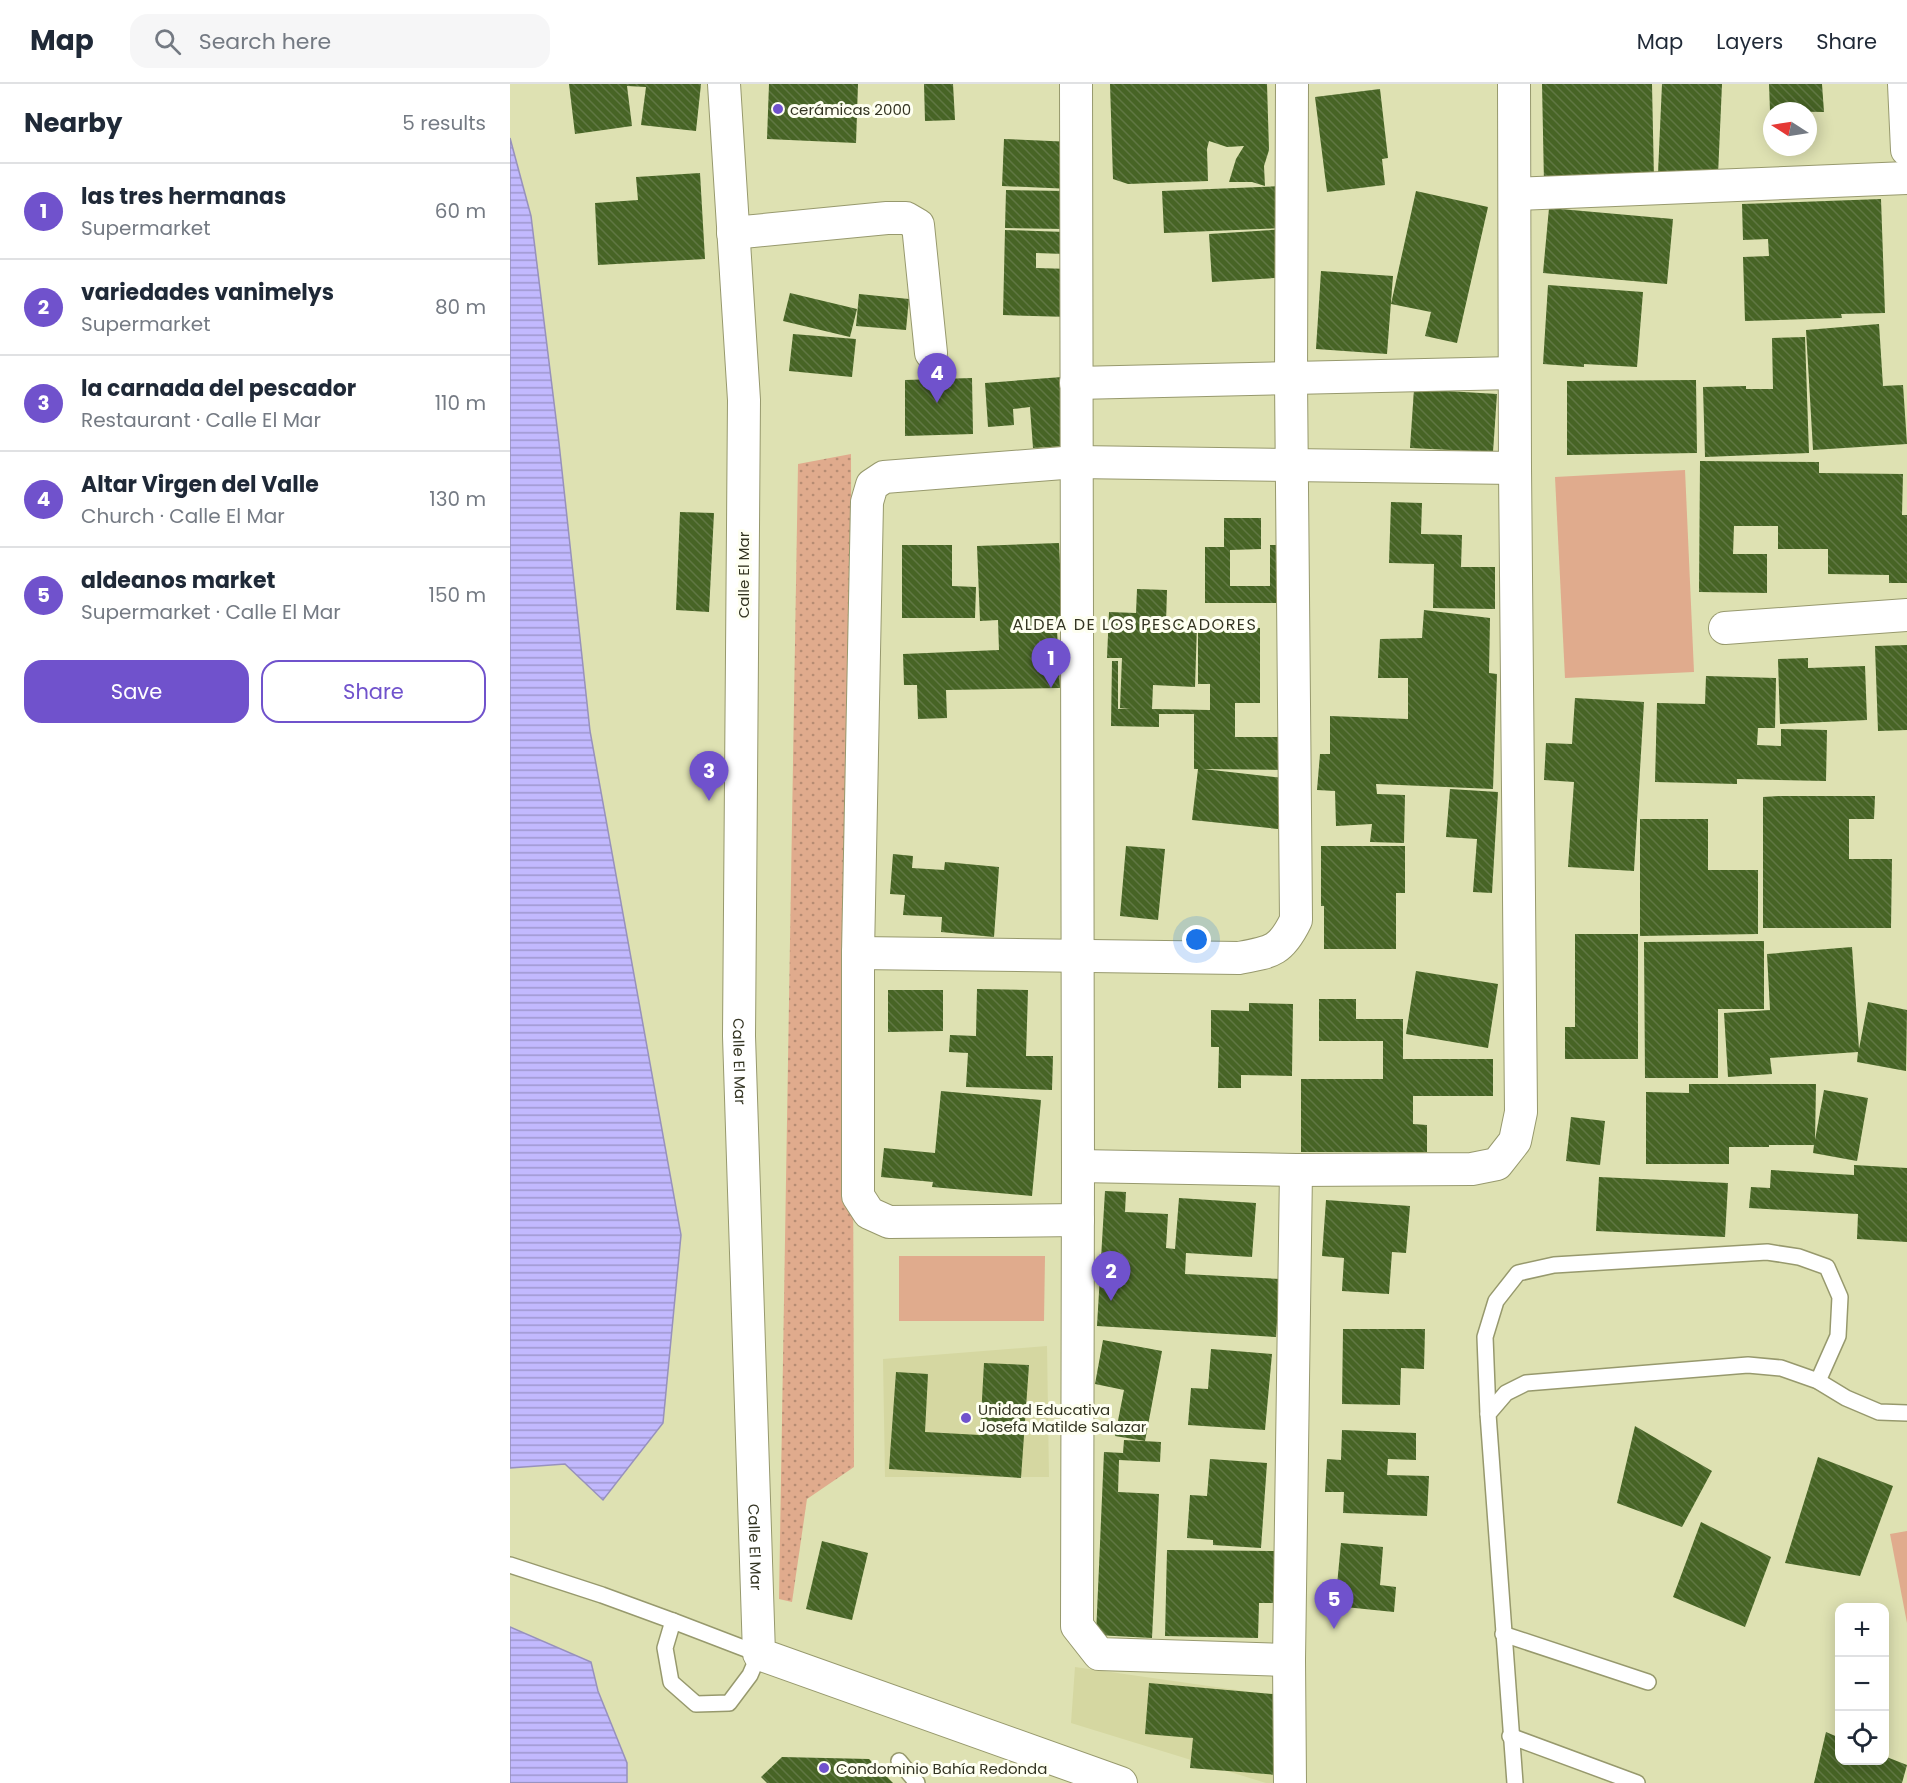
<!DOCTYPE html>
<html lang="en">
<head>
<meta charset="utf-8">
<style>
	body { margin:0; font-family:Poppins,sans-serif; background:#f6f6f7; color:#1f2937 }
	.controls { position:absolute; right:18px; bottom:18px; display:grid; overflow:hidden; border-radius:12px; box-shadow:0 3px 15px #0003 }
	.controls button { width:54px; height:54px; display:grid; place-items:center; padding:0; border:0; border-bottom:2px solid #e0e1e3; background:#fff; color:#1f2937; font:30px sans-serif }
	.compass { position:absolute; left:1253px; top:18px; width:54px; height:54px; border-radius:50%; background:#fff; box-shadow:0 3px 15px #0003; rotate:282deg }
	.you { position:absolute; left:687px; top:856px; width:21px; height:21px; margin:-15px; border:4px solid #fff; border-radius:50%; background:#1a73e8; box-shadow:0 0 0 9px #1a73e833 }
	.badge { display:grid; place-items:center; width:39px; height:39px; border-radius:50%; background:#7052cc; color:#fff; font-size:20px; font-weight:700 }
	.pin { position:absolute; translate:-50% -50px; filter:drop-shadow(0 2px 3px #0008) }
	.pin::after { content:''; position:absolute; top:32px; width:21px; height:18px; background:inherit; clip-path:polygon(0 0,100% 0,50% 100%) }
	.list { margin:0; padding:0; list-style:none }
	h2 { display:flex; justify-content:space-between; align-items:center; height:78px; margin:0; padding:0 24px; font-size:26px }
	h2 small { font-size:20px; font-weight:400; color:#747a83 }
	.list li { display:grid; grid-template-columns:39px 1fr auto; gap:18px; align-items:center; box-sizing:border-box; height:96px; padding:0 24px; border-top:2px solid #e0e1e3 }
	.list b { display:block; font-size:22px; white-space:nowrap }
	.list p { margin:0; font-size:20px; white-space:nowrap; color:#747a83 }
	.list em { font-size:20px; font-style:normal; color:#747a83 }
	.actions { display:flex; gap:12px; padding:18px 24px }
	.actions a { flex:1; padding:14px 0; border:2px solid #7052cc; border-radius:18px; text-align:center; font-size:21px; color:#7052cc }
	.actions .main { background:#7052cc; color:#fff }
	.icon { flex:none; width:33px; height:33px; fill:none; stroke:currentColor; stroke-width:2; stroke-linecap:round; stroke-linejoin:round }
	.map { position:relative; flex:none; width:1397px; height:1699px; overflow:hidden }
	header { display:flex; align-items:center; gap:36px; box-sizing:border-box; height:84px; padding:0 30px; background:#fff; border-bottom:2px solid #e0e1e3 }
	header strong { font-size:28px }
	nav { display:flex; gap:33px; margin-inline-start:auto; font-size:21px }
	.search { width:420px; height:54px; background:#f6f6f7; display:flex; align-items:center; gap:15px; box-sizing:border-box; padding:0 21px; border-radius:18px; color:#747a83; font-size:22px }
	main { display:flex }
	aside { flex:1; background:#fff }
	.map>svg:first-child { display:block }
	.built { fill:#d5d7a1 }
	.green { fill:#e0ab8d }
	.park { fill:url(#park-dots) }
	.water { fill:url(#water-rules); stroke:#9791bc; stroke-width:1.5 }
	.building { fill:url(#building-back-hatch) }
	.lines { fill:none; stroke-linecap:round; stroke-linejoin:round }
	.lane-casing { stroke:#97996d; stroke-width:18 }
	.street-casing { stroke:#97996d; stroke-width:34 }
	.lane { stroke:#fff; stroke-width:15 }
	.street { stroke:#fff; stroke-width:32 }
	.poi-dot { fill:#7052cc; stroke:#fefff1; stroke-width:2 }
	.labels { text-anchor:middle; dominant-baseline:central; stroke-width:6; stroke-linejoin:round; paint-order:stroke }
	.poi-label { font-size:15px; fill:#333422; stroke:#fefff1; text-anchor:start }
	.street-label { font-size:15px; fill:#333422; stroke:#fefff1 }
	.neighbourhood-label { font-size:16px; letter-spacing:1.5px; fill:#333422; stroke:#fefff1 }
</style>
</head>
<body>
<header>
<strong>Map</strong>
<div class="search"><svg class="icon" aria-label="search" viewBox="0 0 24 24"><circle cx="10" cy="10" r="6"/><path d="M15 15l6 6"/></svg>Search here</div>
<nav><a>Map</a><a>Layers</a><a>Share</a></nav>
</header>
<main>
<aside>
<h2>Nearby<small>5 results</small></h2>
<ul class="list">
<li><span class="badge">1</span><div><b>las tres hermanas</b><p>Supermarket</p></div><em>60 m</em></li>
<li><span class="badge">2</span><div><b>variedades vanimelys</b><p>Supermarket</p></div><em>80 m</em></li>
<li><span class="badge">3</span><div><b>la carnada del pescador</b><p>Restaurant · Calle El Mar</p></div><em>110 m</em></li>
<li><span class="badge">4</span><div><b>Altar Virgen del Valle</b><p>Church · Calle El Mar</p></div><em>130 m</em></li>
<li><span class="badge">5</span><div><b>aldeanos market</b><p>Supermarket · Calle El Mar</p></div><em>150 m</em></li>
</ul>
<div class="actions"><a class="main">Save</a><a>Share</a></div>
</aside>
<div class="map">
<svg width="1397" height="1699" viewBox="0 0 1397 1699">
	<defs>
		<pattern id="park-dots" width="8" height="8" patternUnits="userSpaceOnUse" patternTransform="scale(1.5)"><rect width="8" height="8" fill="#e0ab8d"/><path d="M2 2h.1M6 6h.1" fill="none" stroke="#b68c73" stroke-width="1.8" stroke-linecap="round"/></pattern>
		<pattern id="water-rules" width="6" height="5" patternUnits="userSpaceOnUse" patternTransform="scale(1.5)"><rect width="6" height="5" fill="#c2b9fe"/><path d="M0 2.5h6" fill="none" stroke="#9e97cd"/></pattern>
		<pattern id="building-back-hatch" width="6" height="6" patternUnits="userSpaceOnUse" patternTransform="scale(1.5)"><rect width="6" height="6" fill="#476425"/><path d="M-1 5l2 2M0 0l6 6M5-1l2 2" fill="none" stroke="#607743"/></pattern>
	</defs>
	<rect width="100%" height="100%" fill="#dee1b2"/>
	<g class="built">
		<path d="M 537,1262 L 539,1393 L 375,1393 L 373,1275 Z"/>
		<path d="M 565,1583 L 762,1611 L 766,1699 L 756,1699 L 561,1639 Z"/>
	</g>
	<g class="green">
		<path d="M 1175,386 L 1184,588 L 1055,594 L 1045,393 Z"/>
		<path d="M 389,1172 L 535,1172 L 534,1237 L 389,1237 Z"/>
		<path d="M 1397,1447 L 1397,1539 L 1380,1450 Z"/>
	</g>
	<path class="park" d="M 341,370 L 344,1383 L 297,1415 L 282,1518 L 269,1515 L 288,380 Z"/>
	<g class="water">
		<path d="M 0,54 L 21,132 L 49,359 L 80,647 L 171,1151 L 153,1339 L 93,1416 L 55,1380 L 0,1384 Z"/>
		<path d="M 0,1543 L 81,1578 L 88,1607 L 117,1679 L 117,1699 L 0,1699 Z"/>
	</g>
	<g class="building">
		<path d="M 59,0 L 191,0 L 186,47 L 131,41 L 136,3 L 117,2 L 122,42 L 65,50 Z"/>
		<path d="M 259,0 L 348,0 L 346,59 L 257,55 Z"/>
		<path d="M 414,0 L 443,0 L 445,36 L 415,37 Z"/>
		<path d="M 600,0 L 757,0 L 759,66 L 754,82 L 755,102 L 742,98 L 719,98 L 726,75 L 734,62 L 717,63 L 699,57 L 697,65 L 698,97 L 618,100 L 603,95 Z"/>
		<path d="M 1032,0 L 1142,0 L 1144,96 L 1034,99 Z"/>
		<path d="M 1152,0 L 1212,0 L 1208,91 L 1148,89 Z"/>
		<path d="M 1259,0 L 1312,0 L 1314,28 L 1260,27 Z"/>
		<path d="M 870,5 L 878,74 L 872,75 L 875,101 L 817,108 L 805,13 Z"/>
		<path d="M 494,55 L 563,58 L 561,105 L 492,102 Z"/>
		<path d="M 190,89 L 195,175 L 88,181 L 85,119 L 128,116 L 126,93 Z"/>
		<path d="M 774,102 L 775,144 L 654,149 L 652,107 Z"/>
		<path d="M 496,106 L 555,107 L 554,145 L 495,144 Z"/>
		<path d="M 906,107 L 978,123 L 947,259 L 915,252 L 921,228 L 881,220 Z"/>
		<path d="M 1371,115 L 1375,229 L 1331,230 L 1332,234 L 1235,237 L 1233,173 L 1259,172 L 1258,155 L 1233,156 L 1232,120 Z"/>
		<path d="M 1039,124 L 1163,135 L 1157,200 L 1033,189 Z"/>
		<path d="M 777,145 L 780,193 L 702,198 L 699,150 Z"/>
		<path d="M 495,146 L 555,148 L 554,170 L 526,169 L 526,184 L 561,185 L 559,233 L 493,231 Z"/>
		<path d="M 811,187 L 883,192 L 877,270 L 806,265 Z"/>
		<path d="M 1038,201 L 1133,208 L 1127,283 L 1074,280 L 1074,283 L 1033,280 Z"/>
		<path d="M 280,209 L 347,225 L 340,253 L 273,237 Z"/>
		<path d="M 349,210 L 399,215 L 396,246 L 346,242 Z"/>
		<path d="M 1369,240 L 1373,302 L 1393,301 L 1397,360 L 1303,366 L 1296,246 Z"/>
		<path d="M 283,250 L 346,255 L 342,293 L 279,287 Z"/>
		<path d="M 1295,253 L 1299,369 L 1195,373 L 1193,303 L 1236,302 L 1236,305 L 1263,305 L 1262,254 Z"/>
		<path d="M 552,293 L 557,362 L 523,364 L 520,323 L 503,325 L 504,341 L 478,343 L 475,299 Z"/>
		<path d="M 462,294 L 463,350 L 395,352 L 395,296 Z"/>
		<path d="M 1186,296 L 1187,369 L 1057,371 L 1057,297 Z"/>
		<path d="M 904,305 L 987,310 L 983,368 L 900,364 Z"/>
		<path d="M 1190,377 L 1309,378 L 1309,389 L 1393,390 L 1392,431 L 1397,431 L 1397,499 L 1379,499 L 1379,491 L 1318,490 L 1318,465 L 1268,465 L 1268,442 L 1224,442 L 1223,470 L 1257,470 L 1257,509 L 1189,508 Z"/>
		<path d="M 881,418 L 912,419 L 911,450 L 952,451 L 951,483 L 985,483 L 985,525 L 923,524 L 924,480 L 879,479 Z"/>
		<path d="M 170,428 L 204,429 L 199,528 L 166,526 Z"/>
		<path d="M 714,434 L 751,434 L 751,465 L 720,466 L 720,502 L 760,502 L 760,461 L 782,461 L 782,519 L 695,519 L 695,463 L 714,463 Z"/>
		<path d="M 549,459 L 553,546 L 547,546 L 550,604 L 436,606 L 437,634 L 408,635 L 407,601 L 394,601 L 393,570 L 489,566 L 488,536 L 470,537 L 467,462 Z"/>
		<path d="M 392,461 L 442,461 L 442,502 L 466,503 L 465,534 L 392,534 Z"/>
		<path d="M 627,505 L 657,506 L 656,539 L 687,540 L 685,603 L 643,601 L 642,625 L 700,626 L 700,600 L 688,600 L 688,542 L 750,544 L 750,619 L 725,619 L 725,653 L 773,653 L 772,686 L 693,685 L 773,694 L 768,745 L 682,736 L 688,685 L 684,685 L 684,630 L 649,630 L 649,643 L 601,642 L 602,577 L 608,577 L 608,625 L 621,624 L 610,624 L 612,574 L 597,574 L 599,528 L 626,529 Z"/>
		<path d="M 914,526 L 980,534 L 979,589 L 987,590 L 983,705 L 866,700 L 867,710 L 895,711 L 894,759 L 860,758 L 862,740 L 826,742 L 825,707 L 807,706 L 810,670 L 820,670 L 820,632 L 898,635 L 898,594 L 868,594 L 870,555 L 912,554 Z"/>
		<path d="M 1397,561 L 1397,646 L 1368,647 L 1365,562 Z"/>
		<path d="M 1298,574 L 1298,584 L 1355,582 L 1357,636 L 1270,640 L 1268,575 Z"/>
		<path d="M 1196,592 L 1266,594 L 1265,644 L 1248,644 L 1247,661 L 1271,662 L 1271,645 L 1317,646 L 1316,697 L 1227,695 L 1227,700 L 1145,698 L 1147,619 L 1195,620 Z"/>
		<path d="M 1065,614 L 1134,618 L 1124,787 L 1058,783 L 1064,698 L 1034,696 L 1036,659 L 1062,660 Z"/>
		<path d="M 940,705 L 988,708 L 982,809 L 963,808 L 967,755 L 936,753 Z"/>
		<path d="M 1269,712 L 1365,712 L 1364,735 L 1339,735 L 1339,775 L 1382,775 L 1381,844 L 1253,844 L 1253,713 Z"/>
		<path d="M 1130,735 L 1198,735 L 1198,786 L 1248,786 L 1248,850 L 1130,852 Z"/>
		<path d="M 616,762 L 655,765 L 648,836 L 610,832 Z"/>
		<path d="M 811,762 L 895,762 L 895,809 L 886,809 L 886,865 L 814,865 L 814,822 L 811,822 Z"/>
		<path d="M 383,770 L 403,772 L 402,784 L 434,786 L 435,778 L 489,783 L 484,853 L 431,848 L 432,833 L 393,831 L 395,811 L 380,810 Z"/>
		<path d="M 1065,850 L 1128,850 L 1128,975 L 1055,975 L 1055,943 L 1065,943 Z"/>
		<path d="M 1254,857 L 1254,925 L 1208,925 L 1208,994 L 1135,994 L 1134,858 Z"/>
		<path d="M 1342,863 L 1349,965 L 1358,918 L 1397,926 L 1396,987 L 1347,978 L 1348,968 L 1260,974 L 1262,990 L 1218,993 L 1214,929 L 1260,926 L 1257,870 Z"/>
		<path d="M 906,887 L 988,900 L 978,964 L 896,950 Z"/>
		<path d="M 467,905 L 518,906 L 516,972 L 543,972 L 542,1006 L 456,1003 L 458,969 L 439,968 L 440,951 L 466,952 Z"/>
		<path d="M 378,906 L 433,906 L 433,947 L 378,948 Z"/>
		<path d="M 809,915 L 846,915 L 846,935 L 893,935 L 893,975 L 983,975 L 983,1012 L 903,1012 L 903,1040 L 917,1041 L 917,1068 L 791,1068 L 791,995 L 873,995 L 873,957 L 809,957 Z"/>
		<path d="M 739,919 L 783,920 L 782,992 L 731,991 L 731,1004 L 708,1004 L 709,963 L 701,963 L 701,926 L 739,927 Z"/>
		<path d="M 1179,1000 L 1306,1000 L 1305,1056 L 1314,1006 L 1358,1014 L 1347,1077 L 1303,1069 L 1304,1061 L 1259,1061 L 1259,1063 L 1219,1063 L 1219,1080 L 1136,1080 L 1136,1008 L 1179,1009 Z"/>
		<path d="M 431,1007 L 531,1016 L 522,1112 L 422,1103 L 423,1098 L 371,1093 L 374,1064 L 425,1069 Z"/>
		<path d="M 1061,1033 L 1095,1037 L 1090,1081 L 1056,1077 Z"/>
		<path d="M 1344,1081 L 1397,1084 L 1397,1158 L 1347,1155 L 1348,1130 L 1239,1124 L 1241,1103 L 1260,1104 L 1261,1086 L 1344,1091 Z"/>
		<path d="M 1089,1093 L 1218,1099 L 1215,1153 L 1086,1147 Z"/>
		<path d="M 595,1107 L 616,1108 L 615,1128 L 658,1130 L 656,1164 L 665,1165 L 669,1114 L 746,1119 L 742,1173 L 676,1169 L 675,1190 L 770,1195 L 766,1253 L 587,1242 Z"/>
		<path d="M 816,1116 L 900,1122 L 896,1169 L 882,1168 L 879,1210 L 832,1207 L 834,1174 L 812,1172 Z"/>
		<path d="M 833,1245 L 915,1245 L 914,1285 L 891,1284 L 890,1321 L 832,1320 Z"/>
		<path d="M 593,1256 L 652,1267 L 635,1357 L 605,1352 L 614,1306 L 585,1300 Z"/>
		<path d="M 701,1265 L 762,1270 L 755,1346 L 678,1341 L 681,1304 L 698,1305 Z"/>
		<path d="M 474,1279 L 519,1281 L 511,1394 L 379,1385 L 386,1288 L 418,1290 L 415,1348 L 470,1351 Z"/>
		<path d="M 1125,1342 L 1202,1387 L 1172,1443 L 1107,1419 Z"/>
		<path d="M 832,1346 L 906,1349 L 906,1376 L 878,1375 L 877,1391 L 919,1392 L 917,1432 L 833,1429 L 834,1408 L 815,1408 L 817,1375 L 831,1376 Z"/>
		<path d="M 614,1356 L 651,1358 L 650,1378 L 609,1376 L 608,1408 L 649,1410 L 642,1554 L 586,1551 L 594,1368 L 613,1369 Z"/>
		<path d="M 1308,1373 L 1383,1402 L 1350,1492 L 1275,1479 Z"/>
		<path d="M 700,1375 L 757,1379 L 751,1464 L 703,1461 L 703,1456 L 677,1454 L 680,1411 L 697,1412 Z"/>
		<path d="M 1191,1438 L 1261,1473 L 1235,1543 L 1163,1513 Z"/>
		<path d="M 312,1457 L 358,1469 L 342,1536 L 296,1525 Z"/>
		<path d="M 831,1459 L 873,1463 L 870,1501 L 886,1503 L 884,1528 L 825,1522 Z"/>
		<path d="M 657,1466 L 765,1467 L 764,1519 L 749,1519 L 748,1554 L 655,1552 Z"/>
		<path d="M 639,1599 L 774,1611 L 767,1691 L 680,1684 L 683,1654 L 635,1650 Z"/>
		<path d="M 1316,1648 L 1330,1654 L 1330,1676 L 1374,1676 L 1374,1672 L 1397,1681 L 1392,1699 L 1304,1699 Z"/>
		<path d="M 272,1673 L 359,1675 L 383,1699 L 257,1699 L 251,1693 Z"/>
	</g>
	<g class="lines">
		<g class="lane-casing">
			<g id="lane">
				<path d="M 978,1330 L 975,1253 L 986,1217 L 1008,1189 L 1044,1181 L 1257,1168 L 1289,1173 L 1317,1183 L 1330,1213 L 1328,1252 L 1308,1297"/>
				<path d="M 0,1481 L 92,1511 L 163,1537"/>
				<path d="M 163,1537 L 249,1570 L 240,1591 L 219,1619 L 186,1620 L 161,1598 L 155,1564 Z"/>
				<path d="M 993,1550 L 1138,1598"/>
				<path d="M 1000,1652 L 1127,1699"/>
				<path d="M 389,1677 L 407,1699"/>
				<path d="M 1005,1699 L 978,1330 L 996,1309 L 1016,1299 L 1238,1281 L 1271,1284 L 1308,1297 L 1336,1314 L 1369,1328 L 1397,1329"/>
			</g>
		</g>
		<g class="street-casing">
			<g id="street">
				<path id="s1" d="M 214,0 L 234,316 L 229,952 L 249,1570 L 611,1699"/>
				<path d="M 566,0 L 568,1082 L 567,1542 L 589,1570 L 779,1576"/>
				<path d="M 1394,0 L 1397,66"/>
				<path d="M 1005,110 L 1397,94"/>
				<path d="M 223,149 L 377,134 L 396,134 L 408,141 L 421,269"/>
				<path d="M 566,299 L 1004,289"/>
				<path d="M 1215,544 L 1397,531"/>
				<path d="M 348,869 L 729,874 C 762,868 771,867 786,836 L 781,295 L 782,0"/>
				<path d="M 568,1082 L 786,1086 L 962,1085 L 987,1080 L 1005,1057 L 1011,1028 L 1005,384 L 1004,0"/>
				<path d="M 568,1136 L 379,1138 L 359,1129 L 348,1112 L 348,869 L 357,418 L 362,401 L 374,393 L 566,378 L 1005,384"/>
				<path d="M 780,1699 L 779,1576 L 786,1086"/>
			</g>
		</g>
		<use href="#lane" class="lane"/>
		<use href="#street" class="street"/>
	</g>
	<g class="poi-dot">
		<circle cx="268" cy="25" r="6"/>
		<circle cx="456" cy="1334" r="6"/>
		<circle cx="314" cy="1684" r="6"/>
	</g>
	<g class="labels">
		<g class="poi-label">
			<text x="280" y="25">cerámicas 2000</text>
			<text x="468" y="1325">Unidad Educativa<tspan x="468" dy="17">Josefa Matilde Salazar</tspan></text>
			<text x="326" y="1684">Condominio Bahía Redonda</text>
		</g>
		<g class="street-label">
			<text transform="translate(233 491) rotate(-90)">Calle El Mar</text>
			<text stroke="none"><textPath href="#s1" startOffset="978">Calle El Mar</textPath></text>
			<text stroke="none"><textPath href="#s1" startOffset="1464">Calle El Mar</textPath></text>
		</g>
		<g class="neighbourhood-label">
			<text x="625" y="540">ALDEA DE LOS PESCADORES</text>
		</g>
	</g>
</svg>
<div class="controls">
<button>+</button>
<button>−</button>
<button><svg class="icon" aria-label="locate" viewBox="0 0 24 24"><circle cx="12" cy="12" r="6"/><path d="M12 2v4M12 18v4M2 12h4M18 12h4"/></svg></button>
</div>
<svg class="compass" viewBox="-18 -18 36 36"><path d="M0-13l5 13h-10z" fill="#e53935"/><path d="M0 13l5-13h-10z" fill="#747a83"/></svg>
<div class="you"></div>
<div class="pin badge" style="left:541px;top:604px">1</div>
<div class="pin badge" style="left:601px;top:1217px">2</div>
<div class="pin badge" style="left:199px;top:717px">3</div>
<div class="pin badge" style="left:427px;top:319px">4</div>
<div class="pin badge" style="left:824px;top:1545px">5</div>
</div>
</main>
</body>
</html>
